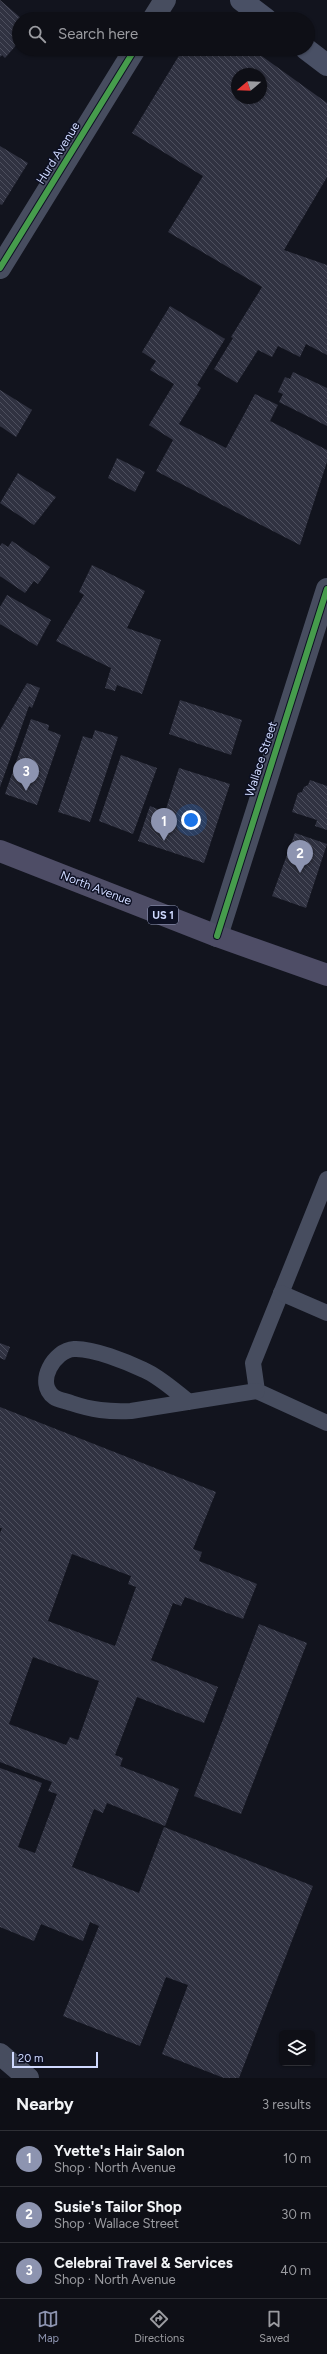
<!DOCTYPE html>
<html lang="en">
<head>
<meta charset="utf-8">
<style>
	body { margin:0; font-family:Figtree,sans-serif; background:#1c1d23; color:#f1f3f6 }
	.controls { position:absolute; right:12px; bottom:12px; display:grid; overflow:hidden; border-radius:6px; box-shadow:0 1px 3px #0004 }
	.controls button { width:36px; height:36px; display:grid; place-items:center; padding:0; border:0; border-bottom:1px solid #2e2f35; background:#0e0f16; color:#f1f3f6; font:20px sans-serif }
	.compass { position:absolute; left:231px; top:68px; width:36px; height:36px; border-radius:50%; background:#0e0f16; box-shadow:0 1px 3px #0004; rotate:251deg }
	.scale { position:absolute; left:12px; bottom:10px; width:86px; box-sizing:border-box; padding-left:4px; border:2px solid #cfd9ff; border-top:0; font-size:11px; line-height:14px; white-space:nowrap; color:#cfd9ff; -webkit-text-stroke:3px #0d1023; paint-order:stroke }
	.you { position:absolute; left:191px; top:820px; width:14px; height:14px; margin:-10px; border:3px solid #fff; border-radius:50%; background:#1a73e8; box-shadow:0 0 0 6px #1a73e833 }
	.badge { display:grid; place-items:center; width:26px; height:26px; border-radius:50%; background:#8d94b0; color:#fff; font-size:13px; font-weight:700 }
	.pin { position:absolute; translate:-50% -33px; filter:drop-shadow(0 1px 2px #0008) }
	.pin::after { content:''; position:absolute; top:21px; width:14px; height:12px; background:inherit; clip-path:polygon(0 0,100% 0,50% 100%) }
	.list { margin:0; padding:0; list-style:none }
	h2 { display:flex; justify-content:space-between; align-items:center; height:52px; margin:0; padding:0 16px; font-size:17px }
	h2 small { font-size:13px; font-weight:400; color:#9b9ca1 }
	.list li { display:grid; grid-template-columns:26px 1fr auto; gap:12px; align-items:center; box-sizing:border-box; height:56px; padding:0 16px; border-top:1px solid #2e2f35 }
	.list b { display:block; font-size:15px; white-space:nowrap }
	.list p { margin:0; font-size:13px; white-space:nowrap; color:#9b9ca1 }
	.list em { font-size:13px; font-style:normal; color:#9b9ca1 }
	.icon { flex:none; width:22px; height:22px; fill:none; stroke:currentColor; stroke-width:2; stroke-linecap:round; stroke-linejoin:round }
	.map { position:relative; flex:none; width:327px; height:2078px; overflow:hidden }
	.search { position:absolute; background:#0e0f16; box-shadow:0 1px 3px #0004; left:12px; right:12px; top:12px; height:44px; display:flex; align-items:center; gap:10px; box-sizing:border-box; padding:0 14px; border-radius:22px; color:#9b9ca1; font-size:15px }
	.sheet { height:220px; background:#0e0f16 }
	nav { display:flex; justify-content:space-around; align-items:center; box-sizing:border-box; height:56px; border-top:1px solid #2e2f35; background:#0e0f16; font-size:11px; color:#9b9ca1 }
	nav a { display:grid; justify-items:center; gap:2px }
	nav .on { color:#8d94b0 }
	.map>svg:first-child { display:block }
	.building { fill:url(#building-back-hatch); fill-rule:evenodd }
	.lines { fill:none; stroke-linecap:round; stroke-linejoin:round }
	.lane { stroke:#474d5f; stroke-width:16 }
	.street { stroke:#474d5f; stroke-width:22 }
	.secondary { stroke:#495065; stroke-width:22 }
	.primary { stroke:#4e4d66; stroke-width:22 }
	.cycleway-casing { stroke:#0d1023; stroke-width:8 }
	.cycleway { stroke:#469c4c; stroke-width:6 }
	.labels { text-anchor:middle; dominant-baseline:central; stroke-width:3; stroke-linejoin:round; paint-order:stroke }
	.shield { fill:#0d1023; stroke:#959dbd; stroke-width:1 }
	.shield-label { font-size:11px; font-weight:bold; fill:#cfd9ff }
	.street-label { font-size:12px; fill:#cfd9ff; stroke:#0d1023 }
</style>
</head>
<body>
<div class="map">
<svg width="327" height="2078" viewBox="0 0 327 2078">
	<defs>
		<pattern id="building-back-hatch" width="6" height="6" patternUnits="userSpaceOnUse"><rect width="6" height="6" fill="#303241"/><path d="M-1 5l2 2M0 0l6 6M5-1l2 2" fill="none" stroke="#4d4f5e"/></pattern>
	</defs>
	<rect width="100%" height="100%" fill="#12141e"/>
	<g class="building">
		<path d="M 0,0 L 22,19 L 19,19 L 19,42 L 5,58 L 2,55 L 0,57 Z"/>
		<path d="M 183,49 L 252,49 L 327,103 L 327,177 L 284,250 L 327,265 L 327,355 L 306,344 L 300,357 L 278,346 L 272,357 L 258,350 L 237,383 L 214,369 L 233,338 L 231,337 L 262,287 L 168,232 L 203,176 L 132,133 ZM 237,74 L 261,74 L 261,98 L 237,98 Z"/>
		<path d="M 0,146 L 28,163 L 2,205 L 0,204 Z"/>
		<path d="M 170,306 L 225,339 L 197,385 L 201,388 L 179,424 L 226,448 L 255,394 L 278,405 L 270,421 L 327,450 L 327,462 L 300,545 L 156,471 L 173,440 L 149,425 L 174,384 L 150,370 L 156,361 L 142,352 Z"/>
		<path d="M 293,372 L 327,388 L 327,426 L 279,402 L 283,394 L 278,392 L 285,377 L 290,379 Z"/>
		<path d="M 0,390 L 32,410 L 16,437 L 0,426 Z"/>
		<path d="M 117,458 L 145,472 L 135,492 L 108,478 Z"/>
		<path d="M 18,473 L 56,497 L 34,525 L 0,503 Z"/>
		<path d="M 12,541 L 50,567 L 38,584 L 34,581 L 25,593 L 0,576 L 0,546 L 2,543 L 8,547 Z"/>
		<path d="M 92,565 L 145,591 L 127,628 L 161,640 L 142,694 L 117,685 L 115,691 L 105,688 L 111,668 L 56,641 L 84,595 L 79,592 Z"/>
		<path d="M 7,595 L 51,620 L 37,646 L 0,624 L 0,607 Z"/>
		<path d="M 27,683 L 40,688 L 32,708 L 29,706 L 0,787 L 0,730 Z"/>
		<path d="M 180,700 L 242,720 L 231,755 L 169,734 Z"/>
		<path d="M 31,719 L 49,725 L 48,730 L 61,735 L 37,805 L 5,794 Z"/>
		<path d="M 95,730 L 118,737 L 90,822 L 58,812 L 83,736 L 92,739 Z"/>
		<path d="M 121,755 L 157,768 L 133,834 L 99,821 Z"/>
		<path d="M 179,768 L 230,784 L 204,863 L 138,841 L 150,806 L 165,812 Z"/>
		<path d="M 310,780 L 327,786 L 327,830 L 315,826 L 317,820 L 292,812 L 298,793 L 302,792 L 304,787 L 308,785 Z"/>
		<path d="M 295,833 L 327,844 L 306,908 L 272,896 Z"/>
		<path d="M 0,1343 L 10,1347 L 5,1360 L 0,1358 Z"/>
		<path d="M 0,1407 L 216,1492 L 193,1549 L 202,1552 L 199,1561 L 257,1584 L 243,1619 L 185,1597 L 181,1606 L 173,1603 L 151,1660 L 218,1687 L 204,1723 L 137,1697 L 115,1755 L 123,1758 L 120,1766 L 179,1789 L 165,1826 L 107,1803 L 103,1813 L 94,1809 L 72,1867 L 139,1893 L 164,1827 L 313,1886 L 239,2078 L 224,2078 L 162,2054 L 188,1985 L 166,1977 L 140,2046 L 63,2016 L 99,1926 L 90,1922 L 83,1941 L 41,1924 L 34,1941 L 0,1927 L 0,1768 L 42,1783 L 18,1847 L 35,1853 L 57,1794 L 48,1791 L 52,1782 L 0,1762 L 0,1533 L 2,1528 L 0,1528 ZM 72,1554 L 131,1576 L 128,1584 L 136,1587 L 115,1646 L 48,1621 ZM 33,1657 L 99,1681 L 78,1740 L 70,1737 L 66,1745 L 9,1724 Z"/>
		<path d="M 259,1624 L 307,1643 L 241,1814 L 194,1796 Z"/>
	</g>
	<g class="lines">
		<g class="lane">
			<path d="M 327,1179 L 253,1363 L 257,1391 L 327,1423"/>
			<path d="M 281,1293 L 327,1313"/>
			<path d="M 189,1402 C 175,1391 160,1377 144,1370 C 127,1362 93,1348 74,1349 C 54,1350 35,1383 54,1397 C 58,1400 66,1401 71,1403 C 92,1410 108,1412 131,1411 L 257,1391"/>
		</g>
		<g class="street">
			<path d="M 153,19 L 165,0"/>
			<path d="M 0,268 L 135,49"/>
			<path d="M 217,936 L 327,589"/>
			<path d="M 0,2054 L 28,2078"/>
		</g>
		<g class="secondary">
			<path d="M 241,0 L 266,19"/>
			<path d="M 306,49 L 327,65"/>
		</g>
		<path class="primary" d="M 0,851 L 217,936 L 327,975"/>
		<g class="cycleway-casing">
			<g id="cycleway">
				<path d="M 0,268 L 135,49"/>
				<path d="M 217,936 L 327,589"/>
			</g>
		</g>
		<use href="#cycleway" class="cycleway"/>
	</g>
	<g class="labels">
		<rect class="shield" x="148" y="906" width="30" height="18" rx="3"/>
		<g class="shield-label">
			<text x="163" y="915">US 1</text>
		</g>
		<g class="street-label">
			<text transform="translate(58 153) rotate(-58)">Hurd Avenue</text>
			<text transform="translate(261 759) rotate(-72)">Wallace Street</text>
			<text transform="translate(96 888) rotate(21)">North Avenue</text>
		</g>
	</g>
</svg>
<div class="controls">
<button><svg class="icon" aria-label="layers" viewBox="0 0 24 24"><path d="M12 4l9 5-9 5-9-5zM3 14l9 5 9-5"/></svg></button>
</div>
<svg class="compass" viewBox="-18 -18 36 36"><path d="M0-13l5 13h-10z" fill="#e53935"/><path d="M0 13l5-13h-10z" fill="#9b9ca1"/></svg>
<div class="scale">20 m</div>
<div class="you"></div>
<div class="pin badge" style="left:164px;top:841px">1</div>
<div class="pin badge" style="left:300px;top:873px">2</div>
<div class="pin badge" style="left:26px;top:791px">3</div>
<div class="search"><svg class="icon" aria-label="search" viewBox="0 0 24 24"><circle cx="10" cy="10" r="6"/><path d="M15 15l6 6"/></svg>Search here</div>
</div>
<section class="sheet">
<h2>Nearby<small>3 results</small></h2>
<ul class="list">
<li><span class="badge">1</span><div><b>Yvette's Hair Salon</b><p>Shop · North Avenue</p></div><em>10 m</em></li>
<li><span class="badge">2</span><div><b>Susie's Tailor Shop</b><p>Shop · Wallace Street</p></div><em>30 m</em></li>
<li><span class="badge">3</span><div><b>Celebrai Travel &amp; Services</b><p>Shop · North Avenue</p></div><em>40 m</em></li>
</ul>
</section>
<nav>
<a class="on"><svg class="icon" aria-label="map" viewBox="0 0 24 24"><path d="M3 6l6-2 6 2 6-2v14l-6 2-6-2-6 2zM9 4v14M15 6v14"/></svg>Map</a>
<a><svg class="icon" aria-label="directions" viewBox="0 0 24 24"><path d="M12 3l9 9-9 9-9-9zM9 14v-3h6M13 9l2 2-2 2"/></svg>Directions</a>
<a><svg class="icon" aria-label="saved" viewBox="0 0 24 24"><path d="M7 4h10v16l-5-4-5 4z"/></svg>Saved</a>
</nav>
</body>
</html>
